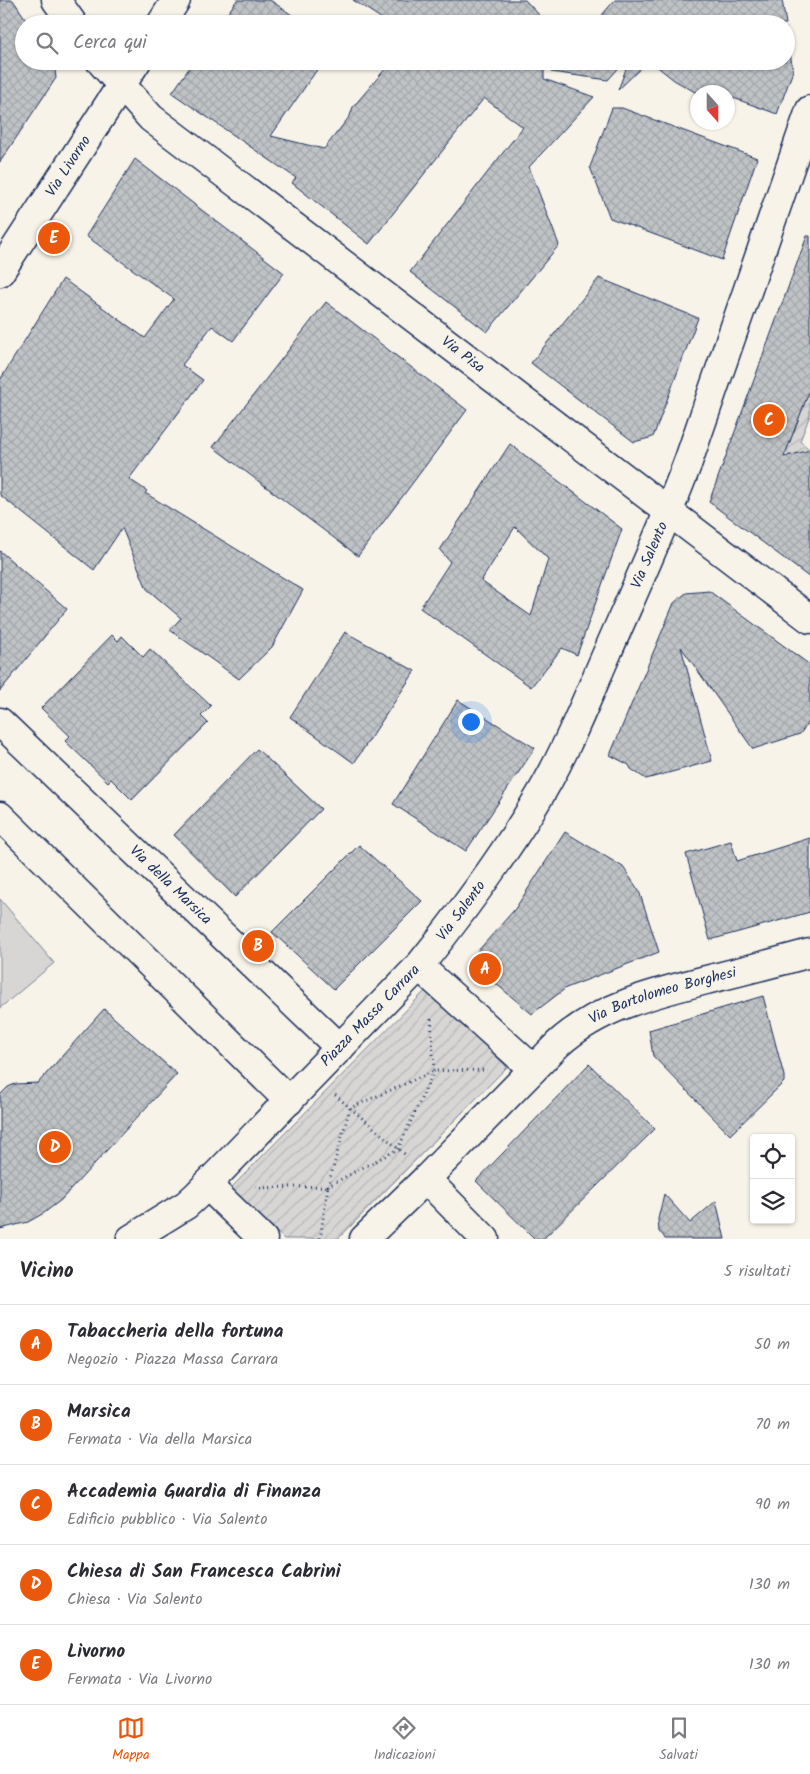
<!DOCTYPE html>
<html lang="it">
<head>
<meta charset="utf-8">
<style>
	body { margin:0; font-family:Kalam,sans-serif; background:#f2f2f3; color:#2b2b33 }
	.controls { position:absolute; right:15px; bottom:15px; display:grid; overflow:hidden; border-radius:5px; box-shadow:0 1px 4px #0004 }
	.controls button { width:45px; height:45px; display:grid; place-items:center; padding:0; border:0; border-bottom:1px solid #e1e1e2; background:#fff; color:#2b2b33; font:25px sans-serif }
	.compass { position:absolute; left:690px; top:85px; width:45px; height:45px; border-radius:50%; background:#fff; box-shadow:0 1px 4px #0004; rotate:159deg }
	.you { position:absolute; left:470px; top:721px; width:18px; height:18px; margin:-12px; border:4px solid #fff; border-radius:50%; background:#1a73e8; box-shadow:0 0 0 8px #1a73e833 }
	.badge { display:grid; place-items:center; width:32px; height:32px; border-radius:50%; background:#ea580c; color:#fff; font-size:16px; font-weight:700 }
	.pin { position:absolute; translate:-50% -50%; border:2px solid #fff; box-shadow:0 1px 5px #0006 }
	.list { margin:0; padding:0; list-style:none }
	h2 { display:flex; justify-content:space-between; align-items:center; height:65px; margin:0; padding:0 20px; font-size:21px }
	h2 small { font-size:16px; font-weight:400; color:#7c7c81 }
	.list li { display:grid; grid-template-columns:32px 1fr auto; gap:15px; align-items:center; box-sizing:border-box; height:80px; padding:0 20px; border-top:1px solid #e1e1e2 }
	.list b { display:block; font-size:19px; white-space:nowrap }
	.list p { margin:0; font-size:16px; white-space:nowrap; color:#7c7c81 }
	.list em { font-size:16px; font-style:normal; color:#7c7c81 }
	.icon { flex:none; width:28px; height:28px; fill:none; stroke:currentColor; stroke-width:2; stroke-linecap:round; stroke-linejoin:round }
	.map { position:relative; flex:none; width:810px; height:1239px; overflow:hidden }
	.search { position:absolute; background:#fff; box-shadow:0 1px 4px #0004; left:15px; right:15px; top:15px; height:55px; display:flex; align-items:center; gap:12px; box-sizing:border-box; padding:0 18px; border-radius:28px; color:#7c7c81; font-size:19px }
	.sheet { height:465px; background:#fff }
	nav { display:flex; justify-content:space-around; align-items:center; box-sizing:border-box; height:70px; border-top:1px solid #e1e1e2; background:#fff; font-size:14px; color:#7c7c81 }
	nav a { display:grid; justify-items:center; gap:2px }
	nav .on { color:#ea580c }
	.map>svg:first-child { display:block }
	.grass { fill:#d7d6d4; stroke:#798299 }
	.garden { fill:url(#garden-furrows); stroke:#798299 }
	.building { fill:url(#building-cross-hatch); stroke:#1b2f5e; fill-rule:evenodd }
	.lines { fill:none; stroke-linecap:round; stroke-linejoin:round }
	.minor-casing { stroke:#1b2f5e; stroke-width:31 }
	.path { stroke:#1b2f5e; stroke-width:3; stroke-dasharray:1 4; stroke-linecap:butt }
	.minor { stroke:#f7f3e8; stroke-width:28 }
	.labels { text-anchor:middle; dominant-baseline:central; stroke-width:4; stroke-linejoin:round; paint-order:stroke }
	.street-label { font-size:15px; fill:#1b2f5e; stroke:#f7f3e8 }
</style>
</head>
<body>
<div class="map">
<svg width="810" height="1239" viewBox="0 0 810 1239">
	<defs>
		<pattern id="garden-furrows" width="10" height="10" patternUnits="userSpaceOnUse" patternTransform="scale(1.25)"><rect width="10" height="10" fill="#d7d6d4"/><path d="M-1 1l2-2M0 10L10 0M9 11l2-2" fill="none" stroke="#b8b8b8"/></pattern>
		<pattern id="building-cross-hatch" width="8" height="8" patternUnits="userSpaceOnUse" patternTransform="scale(1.25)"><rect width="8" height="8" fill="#c0c3c5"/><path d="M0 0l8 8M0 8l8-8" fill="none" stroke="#a4a8ac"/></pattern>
	</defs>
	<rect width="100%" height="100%" fill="#f7f3e8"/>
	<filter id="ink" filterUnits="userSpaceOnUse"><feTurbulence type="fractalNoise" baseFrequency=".02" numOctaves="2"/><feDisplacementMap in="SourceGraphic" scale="10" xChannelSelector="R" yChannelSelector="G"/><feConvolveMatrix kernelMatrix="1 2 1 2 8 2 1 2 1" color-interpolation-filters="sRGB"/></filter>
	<g filter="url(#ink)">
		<path class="grass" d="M 0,899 L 54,963 L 0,1008 Z"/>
		<g class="garden">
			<path d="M 810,389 L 810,415 L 800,441 L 810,450 L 797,461 L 786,452 Z"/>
			<path d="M 427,989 L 507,1067 L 338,1239 L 284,1239 L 231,1188 Z"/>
		</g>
		<g class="building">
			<path d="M 0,0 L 13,0 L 29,24 L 24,24 L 24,61 L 54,61 L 56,78 L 0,162 Z"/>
			<path d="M 237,0 L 270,0 L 305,24 L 220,24 Z"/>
			<path d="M 353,0 L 525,0 L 543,19 L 543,24 L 390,24 Z"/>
			<path d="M 615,0 L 782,0 L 786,24 L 594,24 Z"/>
			<path d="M 786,28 L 793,71 L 777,114 L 728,96 L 728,92 L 695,92 L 674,80 L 650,61 L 786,61 Z"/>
			<path d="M 194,61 L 323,61 L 271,136 L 324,149 L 350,116 L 353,107 L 392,61 L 544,61 L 544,79 L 594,97 L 529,167 L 559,245 L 487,332 L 410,272 L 523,127 L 484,98 L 369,244 L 292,183 L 296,178 L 172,93 Z"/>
			<path d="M 561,61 L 625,61 L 608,80 L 551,72 Z"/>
			<path d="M 629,61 L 648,61 L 618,90 Z"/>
			<path d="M 612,108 L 622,108 L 757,158 L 722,260 L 610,218 L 590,167 Z"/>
			<path d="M 135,159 L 284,273 L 233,341 L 212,326 L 182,365 L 203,380 L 129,479 L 147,491 L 145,493 L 303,590 L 272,647 L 239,679 L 170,630 L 181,618 L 147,589 L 122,528 L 94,570 L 0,495 L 0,380 L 63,279 L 145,338 L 174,299 L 86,236 Z"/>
			<path d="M 807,236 L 810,236 L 810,389 L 784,457 L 810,450 L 810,578 L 709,502 Z"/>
			<path d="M 599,278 L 698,318 L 653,437 L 634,442 L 531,363 Z"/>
			<path d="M 326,302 L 467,410 L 358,556 L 213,447 Z"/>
			<path d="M 510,444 L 622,529 L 577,655 L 562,648 L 531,687 L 420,608 L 450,562 L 440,550 ZM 515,527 L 548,559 L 531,616 L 481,581 Z"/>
			<path d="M 0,551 L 67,609 L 0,691 Z"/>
			<path d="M 709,591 L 810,665 L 810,720 L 800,734 L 753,749 L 681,647 L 712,761 L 646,779 L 631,769 L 629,765 L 610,755 L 674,603 L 686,593 Z"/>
			<path d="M 345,632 L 415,671 L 354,763 L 290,717 Z"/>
			<path d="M 112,635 L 118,641 L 122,636 L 143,657 L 150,649 L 211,706 L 201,716 L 208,723 L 132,800 L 111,779 L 108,782 L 65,741 L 70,736 L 41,708 Z"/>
			<path d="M 458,700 L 535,748 L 466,851 L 393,804 Z"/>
			<path d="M 257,749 L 321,809 L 235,897 L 174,835 Z"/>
			<path d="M 565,832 L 623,867 L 639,891 L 659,952 L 566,988 L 532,1014 L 469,961 L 515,909 Z"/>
			<path d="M 810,838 L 810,912 L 710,940 L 686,854 L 731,841 L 737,861 Z"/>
			<path d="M 359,845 L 422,901 L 334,989 L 272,932 Z"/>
			<path d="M 763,996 L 784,1076 L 784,1082 L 730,1135 L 653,1056 L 649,1030 Z"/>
			<path d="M 104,1009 L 177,1074 L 61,1200 L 44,1213 L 28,1222 L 0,1229 L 0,1095 L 8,1087 L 15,1084 L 38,1083 Z"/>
			<path d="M 589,1064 L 655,1129 L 543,1239 L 535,1239 L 476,1181 Z"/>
			<path d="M 664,1194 L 690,1223 L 716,1201 L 725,1239 L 665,1239 L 663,1235 L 659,1232 L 658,1219 Z"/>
		</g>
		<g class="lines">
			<g class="minor-casing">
				<g id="minor">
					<path d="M 56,0 L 73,24"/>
					<path d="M 161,24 L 176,0"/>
					<path id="s1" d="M 100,61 L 151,118 L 810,619"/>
					<path id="s2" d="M 0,272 L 137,61"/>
					<path id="s3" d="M 0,722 L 340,1048"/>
					<path d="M 0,816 L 289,1101"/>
					<path d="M 419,966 L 533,1069"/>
					<path d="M 426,1179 L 485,1239"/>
					<path d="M 207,1185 L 263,1239"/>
					<path id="s4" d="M 131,1239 L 186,1205 L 196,1196 L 419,966 C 460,915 500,861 534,805 C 564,757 585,703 608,651 C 635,589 664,526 688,462 L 810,110"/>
					<path id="s5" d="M 364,1239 L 426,1179 L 558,1044 C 601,1005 659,992 714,978 C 746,970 778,962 810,953"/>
				</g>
			</g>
			<g class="path">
				<path d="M 431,1019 L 434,1071 L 487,1070"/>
				<path d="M 434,1071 L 398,1149 L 328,1186 L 350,1108 Z"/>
				<path d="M 335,1095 L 407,1156"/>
				<path d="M 255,1188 L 328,1186 L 320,1239"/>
			</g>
			<use href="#minor" class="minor"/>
		</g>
	</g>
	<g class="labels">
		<g class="street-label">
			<text stroke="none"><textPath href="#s2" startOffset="126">Via Livorno</textPath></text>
			<text stroke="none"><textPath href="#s1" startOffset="468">Via Pisa</textPath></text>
			<text stroke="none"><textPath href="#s4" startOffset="872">Via Salento</textPath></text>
			<text stroke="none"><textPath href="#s3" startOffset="236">Via della Marsica</textPath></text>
			<text stroke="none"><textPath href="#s4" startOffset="468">Via Salento</textPath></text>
			<text stroke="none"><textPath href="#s5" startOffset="392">Via Bartolomeo Borghesi</textPath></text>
			<text stroke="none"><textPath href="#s4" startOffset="329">Piazza Massa Carrara</textPath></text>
		</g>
	</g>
</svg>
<div class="controls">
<button><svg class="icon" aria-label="locate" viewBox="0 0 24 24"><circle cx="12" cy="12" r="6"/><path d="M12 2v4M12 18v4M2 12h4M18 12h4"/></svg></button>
<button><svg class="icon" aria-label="layers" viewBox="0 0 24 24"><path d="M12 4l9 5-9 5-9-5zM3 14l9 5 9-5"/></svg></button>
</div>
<svg class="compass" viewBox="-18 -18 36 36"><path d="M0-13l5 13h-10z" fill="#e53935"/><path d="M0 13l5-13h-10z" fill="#7c7c81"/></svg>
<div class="you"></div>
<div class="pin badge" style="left:485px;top:969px">A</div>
<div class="pin badge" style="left:258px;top:946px">B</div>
<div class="pin badge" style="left:769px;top:420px">C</div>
<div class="pin badge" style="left:55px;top:1147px">D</div>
<div class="pin badge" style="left:54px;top:238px">E</div>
<div class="search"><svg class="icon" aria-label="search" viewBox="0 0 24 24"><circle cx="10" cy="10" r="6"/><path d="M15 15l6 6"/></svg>Cerca qui</div>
</div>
<section class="sheet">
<h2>Vicino<small>5 risultati</small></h2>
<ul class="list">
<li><span class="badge">A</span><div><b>Tabaccheria della fortuna</b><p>Negozio · Piazza Massa Carrara</p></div><em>50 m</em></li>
<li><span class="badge">B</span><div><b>Marsica</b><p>Fermata · Via della Marsica</p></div><em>70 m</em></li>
<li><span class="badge">C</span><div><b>Accademia Guardia di Finanza</b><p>Edificio pubblico · Via Salento</p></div><em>90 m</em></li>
<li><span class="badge">D</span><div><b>Chiesa di San Francesca Cabrini</b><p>Chiesa · Via Salento</p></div><em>130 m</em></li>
<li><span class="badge">E</span><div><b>Livorno</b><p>Fermata · Via Livorno</p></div><em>130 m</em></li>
</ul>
</section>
<nav>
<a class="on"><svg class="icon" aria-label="map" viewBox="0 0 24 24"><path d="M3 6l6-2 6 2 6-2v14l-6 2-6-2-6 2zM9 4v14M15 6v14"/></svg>Mappa</a>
<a><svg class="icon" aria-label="directions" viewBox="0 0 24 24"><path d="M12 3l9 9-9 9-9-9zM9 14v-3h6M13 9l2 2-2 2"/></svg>Indicazioni</a>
<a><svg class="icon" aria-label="saved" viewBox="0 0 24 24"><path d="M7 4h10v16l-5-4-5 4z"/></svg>Salvati</a>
</nav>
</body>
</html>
